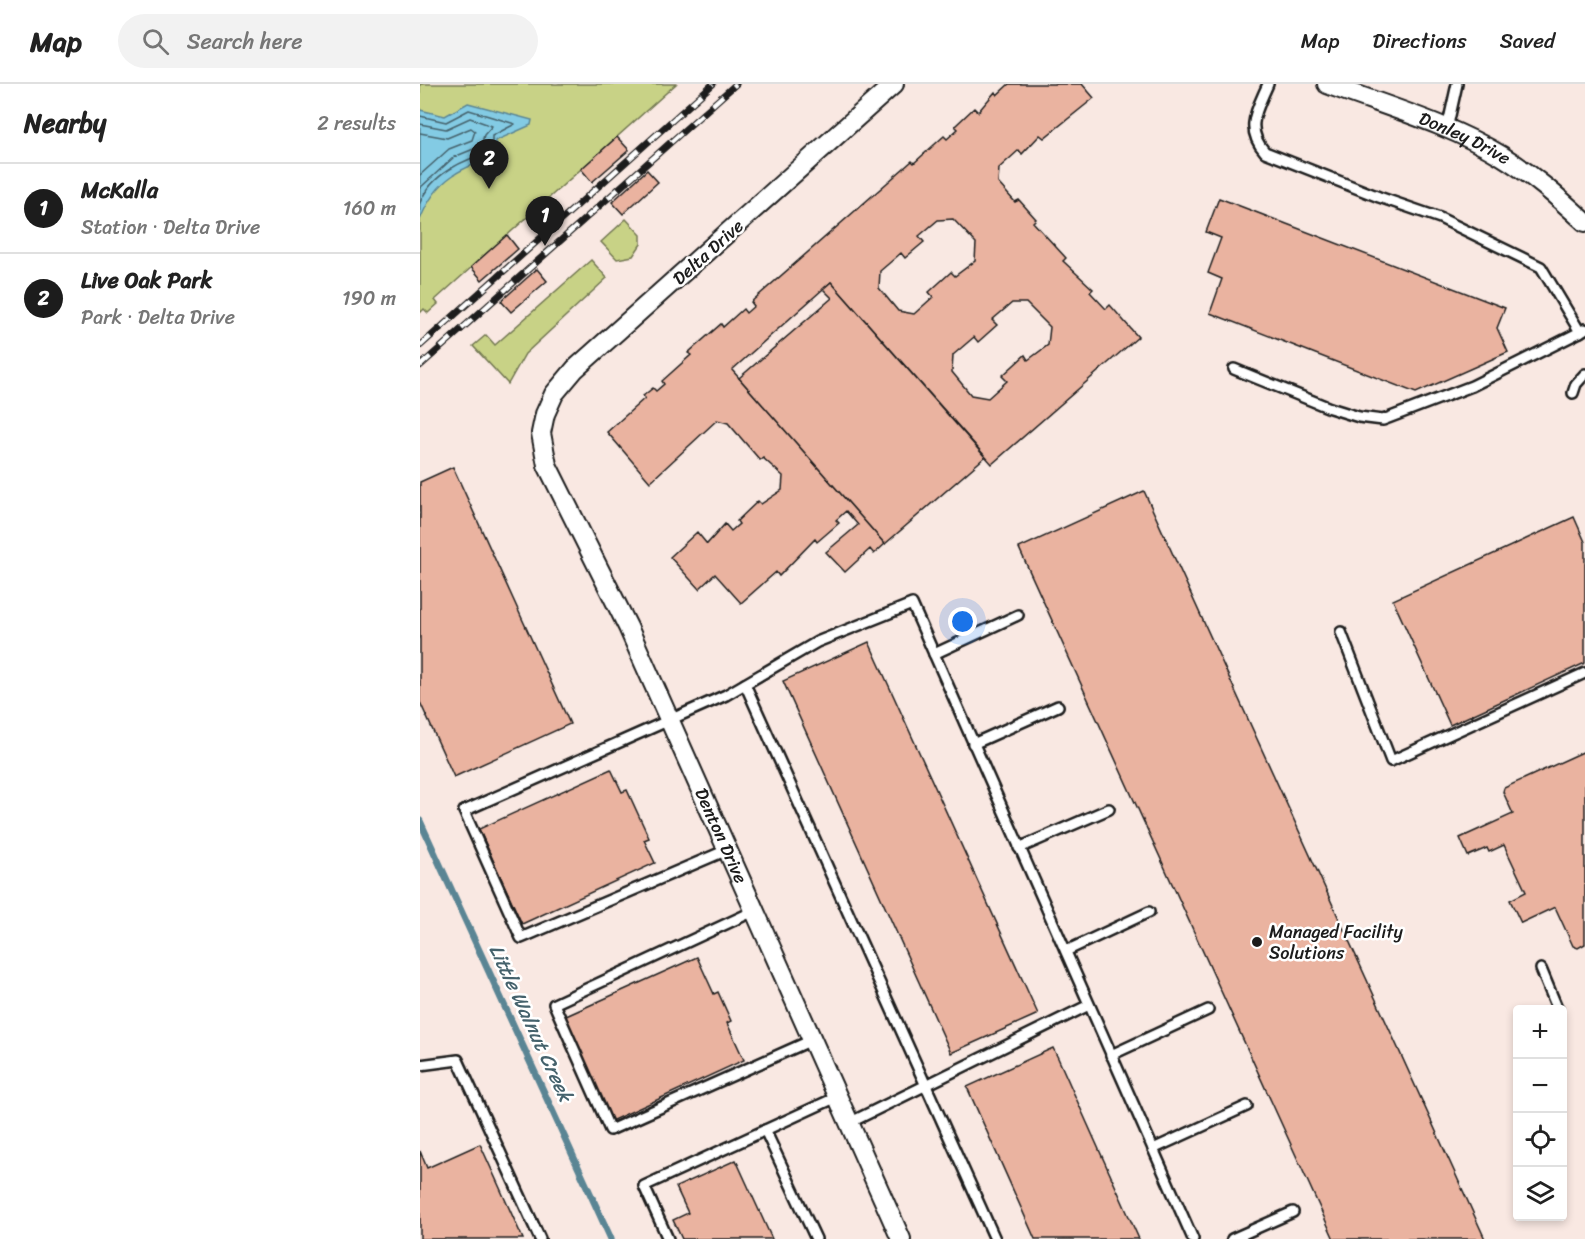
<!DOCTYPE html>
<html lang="en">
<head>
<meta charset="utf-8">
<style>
	body { margin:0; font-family:Sriracha,sans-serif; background:#f2f2f2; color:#222 }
	.controls { position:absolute; right:18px; bottom:18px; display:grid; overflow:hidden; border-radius:6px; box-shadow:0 3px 9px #0003 }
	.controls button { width:54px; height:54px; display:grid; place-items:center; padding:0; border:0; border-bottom:2px solid #e0e0e0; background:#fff; color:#222; font:30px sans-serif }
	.you { position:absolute; left:543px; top:538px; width:21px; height:21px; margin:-15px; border:4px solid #fff; border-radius:50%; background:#1a73e8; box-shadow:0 0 0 9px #1a73e833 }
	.badge { display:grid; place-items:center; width:39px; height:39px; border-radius:50%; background:#1c1c1c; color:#fff; font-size:20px; font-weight:700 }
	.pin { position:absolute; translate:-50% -50px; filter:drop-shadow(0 2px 3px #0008) }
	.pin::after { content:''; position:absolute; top:32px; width:21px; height:18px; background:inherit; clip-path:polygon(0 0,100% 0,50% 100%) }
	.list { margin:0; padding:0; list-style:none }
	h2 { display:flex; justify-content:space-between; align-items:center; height:78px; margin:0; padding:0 24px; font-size:26px }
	h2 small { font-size:20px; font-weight:400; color:#767676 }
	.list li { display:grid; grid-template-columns:39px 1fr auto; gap:18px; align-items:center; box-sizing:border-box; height:90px; padding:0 24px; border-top:2px solid #e0e0e0 }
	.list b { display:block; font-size:22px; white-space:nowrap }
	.list p { margin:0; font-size:20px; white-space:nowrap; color:#767676 }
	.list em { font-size:20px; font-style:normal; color:#767676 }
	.icon { flex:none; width:33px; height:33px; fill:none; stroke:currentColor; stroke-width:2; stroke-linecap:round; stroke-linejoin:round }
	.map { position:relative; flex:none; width:1165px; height:1155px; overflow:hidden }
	header { display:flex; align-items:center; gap:36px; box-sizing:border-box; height:84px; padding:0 30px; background:#fff; border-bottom:2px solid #e0e0e0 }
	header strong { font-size:28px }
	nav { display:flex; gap:33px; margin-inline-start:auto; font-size:21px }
	.search { width:420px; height:54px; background:#f2f2f2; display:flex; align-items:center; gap:15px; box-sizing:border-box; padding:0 21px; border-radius:33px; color:#767676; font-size:22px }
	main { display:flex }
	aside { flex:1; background:#fff }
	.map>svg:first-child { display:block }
	.green { fill:#c8d286; stroke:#727751; stroke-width:1.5 }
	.water { fill:#83cbe4; stroke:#5a8594; stroke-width:1.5 }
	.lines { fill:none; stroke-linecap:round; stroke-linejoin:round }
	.shore { stroke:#45626c; stroke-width:1.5 }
	.stream { stroke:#5a8594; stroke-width:7 }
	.building { fill:#eab3a0; stroke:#1c1c1c; stroke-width:1.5; fill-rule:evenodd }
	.service-casing { stroke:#1c1c1c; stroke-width:14 }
	.minor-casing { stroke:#1c1c1c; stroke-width:22 }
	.service { stroke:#fff; stroke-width:9 }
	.minor { stroke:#fff; stroke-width:18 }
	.rail-casing { stroke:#1c1c1c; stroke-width:7 }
	.rail { stroke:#fff; stroke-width:4.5; stroke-dasharray:14; stroke-linecap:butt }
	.poi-dot { fill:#1c1c1c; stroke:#fff; stroke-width:2 }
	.labels { text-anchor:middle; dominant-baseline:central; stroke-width:5; stroke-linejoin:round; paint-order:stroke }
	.street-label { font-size:18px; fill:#1c1c1c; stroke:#fff }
	.poi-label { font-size:18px; fill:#1c1c1c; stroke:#fff; text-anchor:start }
	.water-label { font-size:20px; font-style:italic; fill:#45626c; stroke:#fff }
</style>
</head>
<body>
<header>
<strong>Map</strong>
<div class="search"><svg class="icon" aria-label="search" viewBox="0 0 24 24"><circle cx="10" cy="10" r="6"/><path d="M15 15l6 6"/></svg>Search here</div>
<nav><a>Map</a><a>Directions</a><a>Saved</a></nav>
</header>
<main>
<aside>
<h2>Nearby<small>2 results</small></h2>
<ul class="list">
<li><span class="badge">1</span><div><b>McKalla</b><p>Station · Delta Drive</p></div><em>160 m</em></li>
<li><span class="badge">2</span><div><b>Live Oak Park</b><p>Park · Delta Drive</p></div><em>190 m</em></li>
</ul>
</aside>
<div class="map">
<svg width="1165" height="1155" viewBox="0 0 1165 1155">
	<rect width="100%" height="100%" fill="#f9e8e2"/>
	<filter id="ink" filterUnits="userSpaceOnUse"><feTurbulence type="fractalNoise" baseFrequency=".0167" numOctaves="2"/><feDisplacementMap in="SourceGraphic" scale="12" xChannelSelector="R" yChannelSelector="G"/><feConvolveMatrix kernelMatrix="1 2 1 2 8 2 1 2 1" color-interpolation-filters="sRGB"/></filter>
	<g filter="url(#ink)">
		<g class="green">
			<path d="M 0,0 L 256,0 L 15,216 L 18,220 L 8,229 L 4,225 L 0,229 Z"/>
			<path d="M 206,135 L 221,151 L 221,160 L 213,172 L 197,175 L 181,158 Z"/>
			<path d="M 171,176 L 187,194 L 105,270 L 88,300 L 53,262 L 66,251 L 75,261 Z"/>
		</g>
		<path class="water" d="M 48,19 L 112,36 L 111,41 L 75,57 L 85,71 C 43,81 16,94 0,136 L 0,26 L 25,32 Z"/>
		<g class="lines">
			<g class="shore">
				<path d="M 0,32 L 26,38 L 49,26 L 95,40 L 72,52 L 72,68 C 44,75 11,90 0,119"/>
				<path d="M 0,40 L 26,45 L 50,34 L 72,42 L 64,51 L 61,62 L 34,73 L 0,104"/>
				<path d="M 0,49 L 27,54 L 51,44 L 55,47 L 52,56 L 29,65 L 0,91"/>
			</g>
			<path class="stream" d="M 0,737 L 191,1155"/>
		</g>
		<g class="building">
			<path d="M 589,0 L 662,0 L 674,14 L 624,54 L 620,51 L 602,70 L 599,66 L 579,84 L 578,99 L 595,118 L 599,116 L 616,135 L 613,138 L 646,174 L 643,177 L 673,205 L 670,208 L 686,225 L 690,221 L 718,253 L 572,380 L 411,198 L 312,286 L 465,460 L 454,470 L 450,465 L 425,488 L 406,468 L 438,441 L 426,427 L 416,436 L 419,439 L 397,458 L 395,455 L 359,492 L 356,488 L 321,519 L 295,490 L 279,505 L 250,473 L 277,448 L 287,460 L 305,440 L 311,447 L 319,440 L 317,437 L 338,417 L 341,420 L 362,406 L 363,392 L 343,374 L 340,376 L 308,339 L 297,336 L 230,398 L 187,348 L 225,314 L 223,312 L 233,304 L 236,307 L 244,300 L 242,297 L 271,271 L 268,269 L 301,240 L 303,243 L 323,225 L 326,229 L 334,222 L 331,218 L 492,77 L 494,79 L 524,52 L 527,55 L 538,45 L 535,42 L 554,24 L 558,28 L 575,8 L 577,11 ZM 533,135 L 556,159 L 555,177 L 535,192 L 531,188 L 509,208 L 513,213 L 494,230 L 478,227 L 459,204 L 460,187 L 481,169 L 485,174 L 504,158 L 499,152 L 518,136 ZM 592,219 L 606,219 L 630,243 L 628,261 L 608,276 L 605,271 L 582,292 L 587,297 L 568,314 L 551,311 L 532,288 L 533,271 L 554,253 L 558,258 L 577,241 L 572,236 Z"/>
			<path d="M 197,53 L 209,66 L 172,98 L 161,85 Z"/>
			<path d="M 227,86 L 238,98 L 203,130 L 192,118 Z"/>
			<path d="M 799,114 L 1085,224 L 1077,244 L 1088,268 L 996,309 L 790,229 L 802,195 L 788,189 L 801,154 L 786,148 Z"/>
			<path d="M 87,151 L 98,165 L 62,196 L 51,183 Z"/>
			<path d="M 117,185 L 127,197 L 91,228 L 81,217 Z"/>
			<path d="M 411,198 L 565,373 L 465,460 L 319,294 L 412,214 L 403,205 Z"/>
			<path d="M 33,383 L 150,640 L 34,693 L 0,618 L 0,398 Z"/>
			<path d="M 724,407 L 1065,1155 L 914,1155 L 599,464 Z"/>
			<path d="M 1154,433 L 1165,458 L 1165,579 L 1030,641 L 973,516 Z"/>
			<path d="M 449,558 L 618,930 L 531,969 L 363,597 Z"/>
			<path d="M 1165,667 L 1165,860 L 1158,864 L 1153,862 L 1135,823 L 1101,839 L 1090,816 L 1106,808 L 1084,761 L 1069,768 L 1067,764 L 1048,772 L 1040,754 L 1093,730 L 1083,708 L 1084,704 Z"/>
			<path d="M 191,685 L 202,708 L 207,706 L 229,754 L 224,756 L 235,779 L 102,840 L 59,745 Z"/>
			<path d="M 277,873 L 294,910 L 298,908 L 311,937 L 307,939 L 324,976 L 191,1037 L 144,933 Z"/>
			<path d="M 633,964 L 638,974 L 719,1155 L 615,1155 L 547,1003 Z"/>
			<path d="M 60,1060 L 103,1155 L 0,1155 L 0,1067 L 7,1084 Z"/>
			<path d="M 316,1076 L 352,1155 L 262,1155 L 253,1136 L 268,1129 L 256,1103 Z"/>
		</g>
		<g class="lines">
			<g class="service-casing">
				<g id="service">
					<path d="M 848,0 C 837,26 824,44 845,68 L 959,113 L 1020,134 L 1121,183 L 1160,248 L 1165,245"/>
					<path d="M 1027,45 L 1037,0"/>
					<path d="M 814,285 L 910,324 L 939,333 L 963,336 L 1052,302 L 1160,248"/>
					<path d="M 1153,309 L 1156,300 L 1165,290"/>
					<path d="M 921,548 L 971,677 L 1165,589"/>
					<path d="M 514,570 L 598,531"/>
					<path d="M 325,600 L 575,1155"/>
					<path d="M 553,660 L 638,622"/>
					<path d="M 599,764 L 689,725"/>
					<path d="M 307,766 L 101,854 L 44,727 L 306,611 L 397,558 L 492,520 L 773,1155"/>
					<path d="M 334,827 L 134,920 L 190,1046 L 392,956"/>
					<path d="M 646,867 L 729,828"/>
					<path d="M 1121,885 L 1138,926"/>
					<path d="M 691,971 L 788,926"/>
					<path d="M 0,981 L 38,976 L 120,1155"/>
					<path d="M 429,1039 L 669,921"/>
					<path d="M 345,1046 L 396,1155"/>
					<path d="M 733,1065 L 827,1022"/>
					<path d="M 248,1155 L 224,1102 L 417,1013"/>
					<path d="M 812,1155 L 873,1128"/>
				</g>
			</g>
			<g class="minor-casing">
				<g id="minor">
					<path id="s1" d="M 474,0 L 155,285 L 134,310 L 125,330 L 121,349 L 127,381 L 208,543 L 481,1155"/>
					<path id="s2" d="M 907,0 C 965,22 1029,40 1082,72 C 1113,91 1139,114 1165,138"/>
				</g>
			</g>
			<use href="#service" class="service"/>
			<use href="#minor" class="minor"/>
			<g class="rail-casing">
				<g id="rail">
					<path d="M 0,262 L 293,0"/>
					<path d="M 0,282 L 316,0"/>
				</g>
			</g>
			<use href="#rail" class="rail"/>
		</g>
	</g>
	<circle class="poi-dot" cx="837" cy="858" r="6"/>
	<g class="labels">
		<g class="street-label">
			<text stroke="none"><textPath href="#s2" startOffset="148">Donley Drive</textPath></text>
			<text transform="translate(288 168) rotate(-42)">Delta Drive</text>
			<text stroke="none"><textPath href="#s1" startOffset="944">Denton Drive</textPath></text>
		</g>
		<g class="poi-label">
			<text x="849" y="848">Managed Facility<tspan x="849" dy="21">Solutions</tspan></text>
		</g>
		<g class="water-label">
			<text transform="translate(111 939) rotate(65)">Little Walnut Creek</text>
		</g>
	</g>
</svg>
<div class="controls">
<button>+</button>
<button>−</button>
<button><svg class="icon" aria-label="locate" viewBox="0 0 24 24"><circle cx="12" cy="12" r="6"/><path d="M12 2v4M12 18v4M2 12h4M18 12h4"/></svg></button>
<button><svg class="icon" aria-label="layers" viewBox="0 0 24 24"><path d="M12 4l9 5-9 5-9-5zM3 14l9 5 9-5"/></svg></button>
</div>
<div class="you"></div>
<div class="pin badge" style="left:125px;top:162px">1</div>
<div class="pin badge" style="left:69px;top:105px">2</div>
</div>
</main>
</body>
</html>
